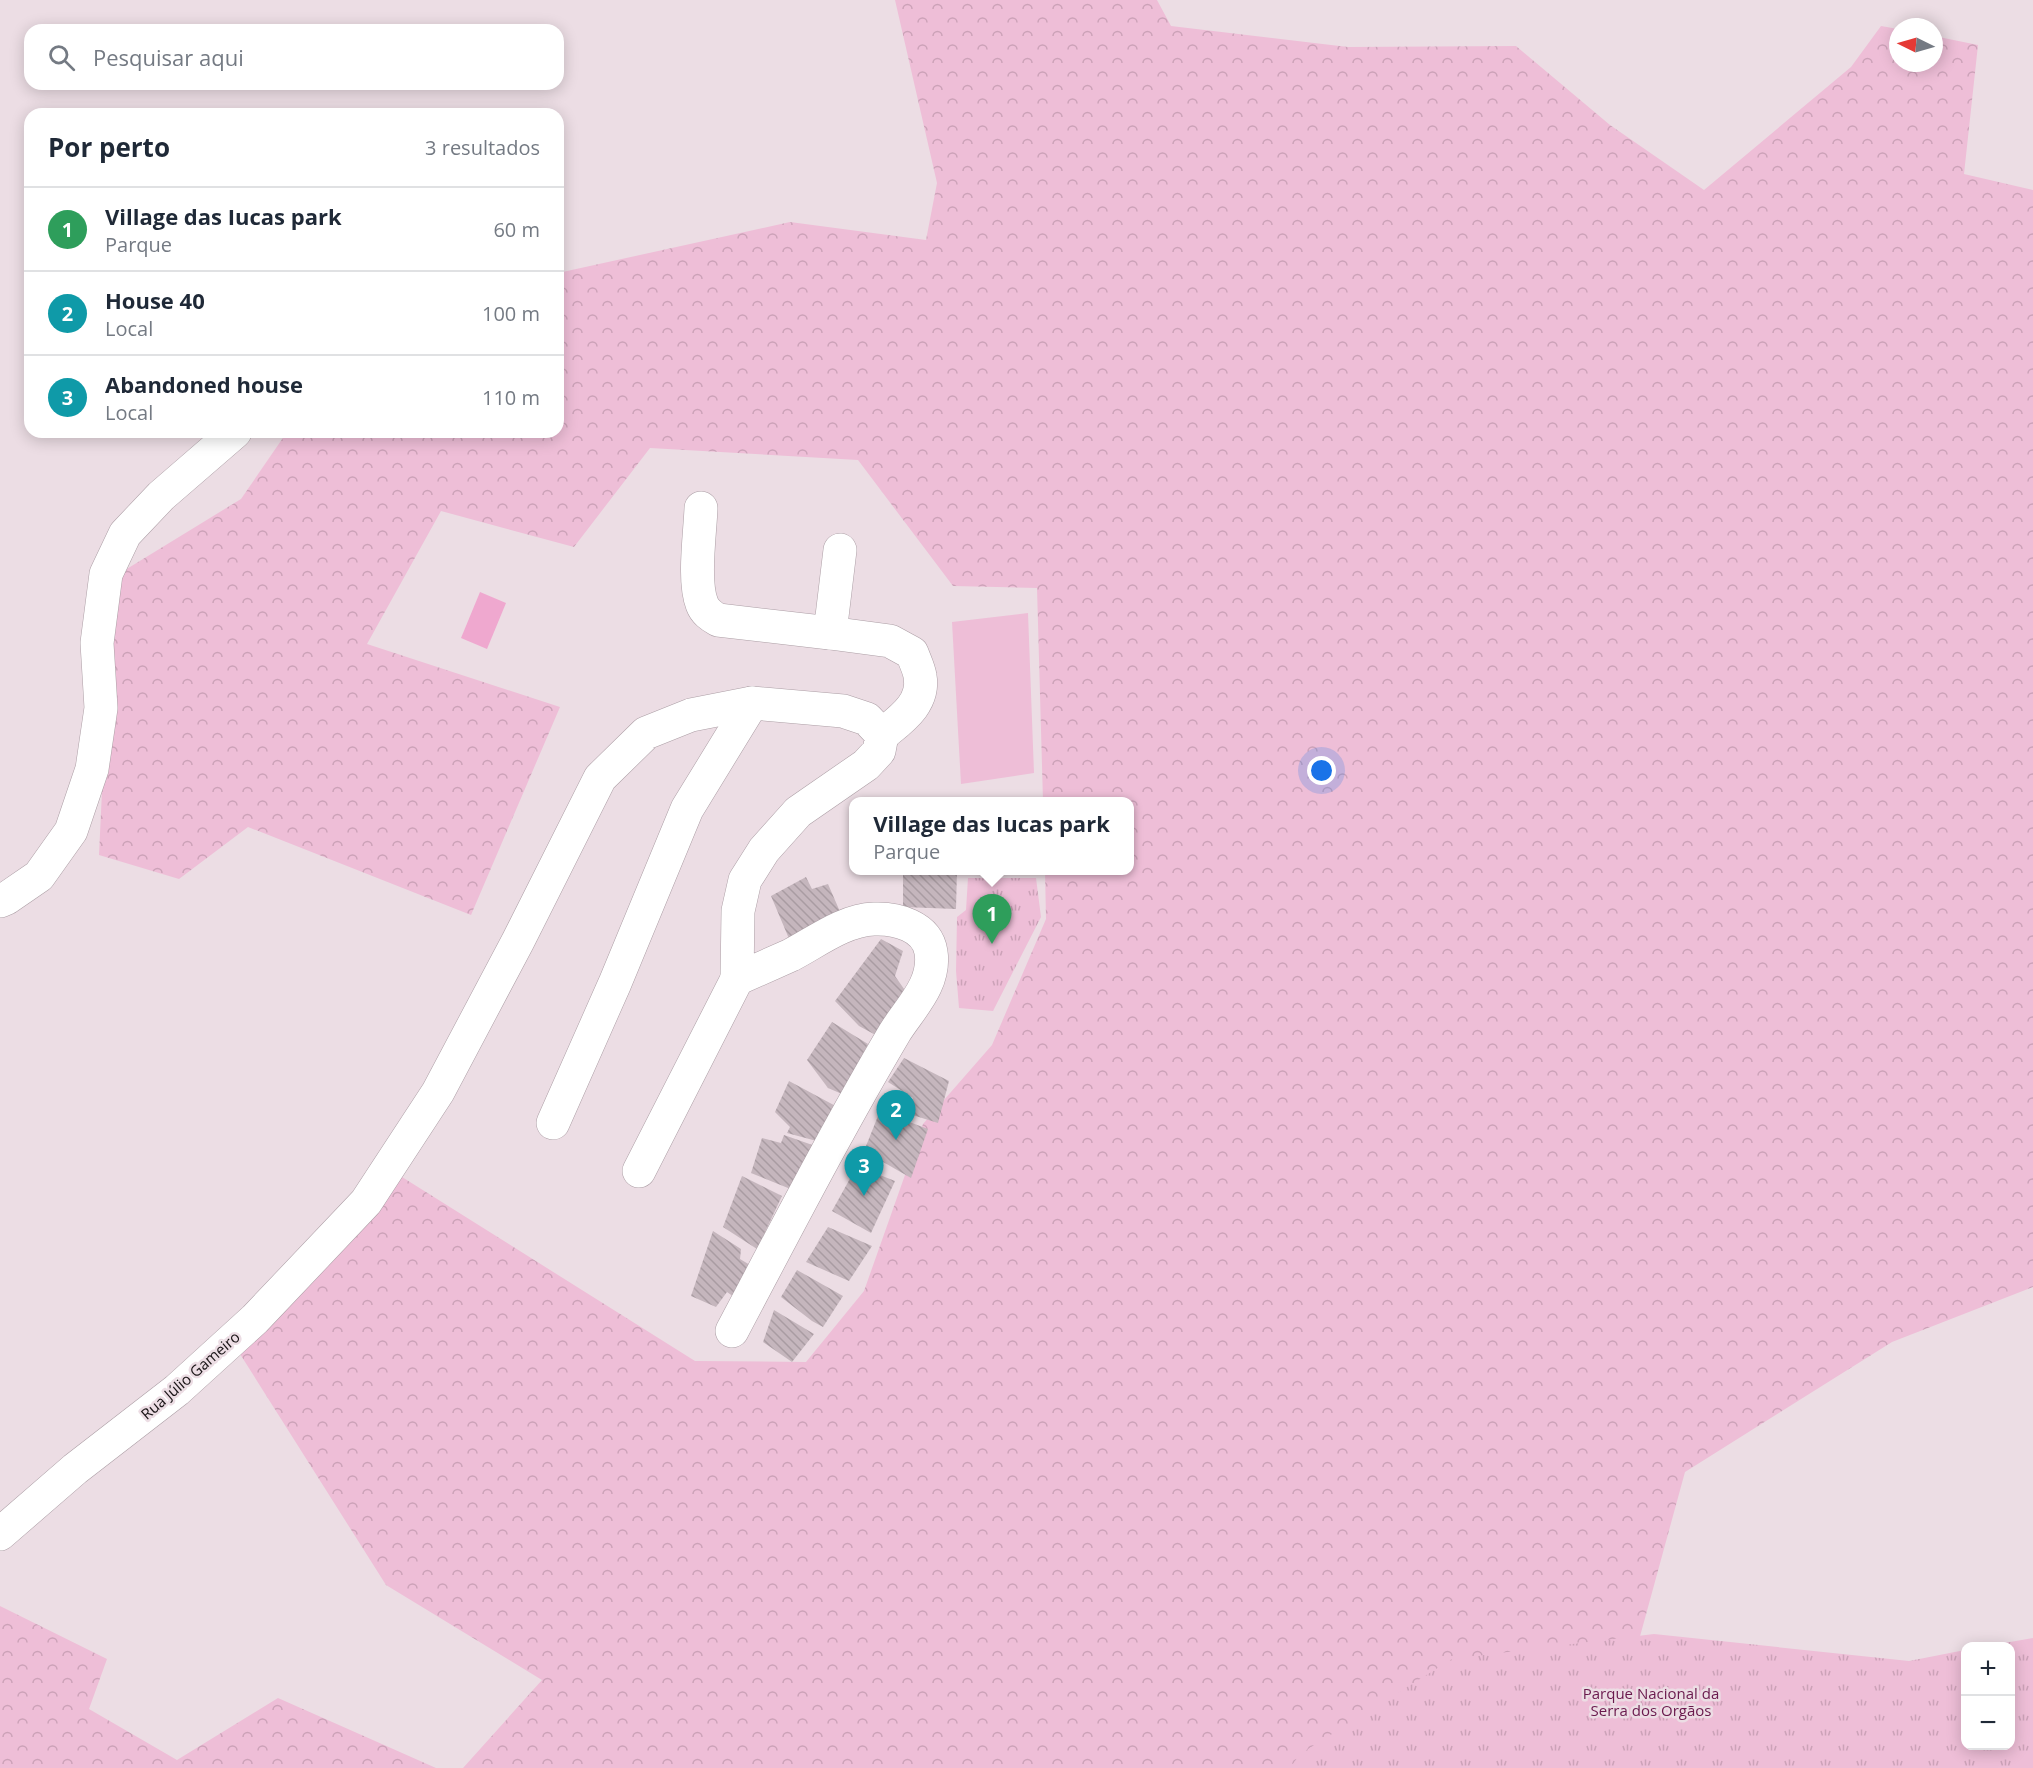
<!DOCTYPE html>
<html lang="pt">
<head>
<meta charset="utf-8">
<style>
	body { margin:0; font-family:"Open Sans",sans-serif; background:#f2f2f3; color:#1f2937 }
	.controls { position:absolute; right:18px; bottom:18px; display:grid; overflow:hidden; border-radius:12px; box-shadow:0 3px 15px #0003 }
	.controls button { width:54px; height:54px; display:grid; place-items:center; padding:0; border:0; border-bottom:2px solid #e0e1e3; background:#fff; color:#1f2937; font:30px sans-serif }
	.compass { position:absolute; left:1889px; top:18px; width:54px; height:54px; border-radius:50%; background:#fff; box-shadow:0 3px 15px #0003; rotate:275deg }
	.you { position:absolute; left:1322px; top:771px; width:21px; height:21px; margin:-15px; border:4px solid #fff; border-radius:50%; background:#1a73e8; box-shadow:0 0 0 9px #1a73e833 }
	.badge { display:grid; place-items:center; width:39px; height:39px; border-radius:50%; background:#ea580c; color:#fff; font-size:20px; font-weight:700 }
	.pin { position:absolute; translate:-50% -50px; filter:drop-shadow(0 2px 3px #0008) }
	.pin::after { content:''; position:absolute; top:32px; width:21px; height:18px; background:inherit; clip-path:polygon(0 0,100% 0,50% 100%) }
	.popup { position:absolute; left:849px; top:797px; width:285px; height:78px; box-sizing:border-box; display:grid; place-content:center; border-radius:12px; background:#fff; filter:drop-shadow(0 2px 4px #0005); font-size:20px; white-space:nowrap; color:#747a83 }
	.popup b { font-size:22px; color:#1f2937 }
	.popup::after { content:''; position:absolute; left:50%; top:100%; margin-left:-12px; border:12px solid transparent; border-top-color:#fff }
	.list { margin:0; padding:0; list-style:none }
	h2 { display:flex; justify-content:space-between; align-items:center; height:78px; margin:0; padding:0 24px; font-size:26px }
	h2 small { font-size:20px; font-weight:400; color:#747a83 }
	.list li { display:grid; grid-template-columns:39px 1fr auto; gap:18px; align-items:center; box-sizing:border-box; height:84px; padding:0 24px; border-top:2px solid #e0e1e3 }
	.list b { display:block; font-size:22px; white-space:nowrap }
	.list p { margin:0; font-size:20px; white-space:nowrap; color:#747a83 }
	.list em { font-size:20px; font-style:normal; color:#747a83 }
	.icon { flex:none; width:33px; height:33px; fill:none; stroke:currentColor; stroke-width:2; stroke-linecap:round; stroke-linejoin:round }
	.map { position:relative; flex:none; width:2033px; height:1768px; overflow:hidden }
	.search { position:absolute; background:#fff; box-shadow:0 3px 15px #0003; left:24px; top:24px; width:540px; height:66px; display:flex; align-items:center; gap:15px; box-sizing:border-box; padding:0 21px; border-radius:18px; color:#747a83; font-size:22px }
	.panel { position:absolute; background:#fff; box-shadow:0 3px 15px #0003; left:24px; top:108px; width:540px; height:330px; border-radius:18px }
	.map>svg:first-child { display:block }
	.grass { fill:#eebed7 }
	.forest { fill:url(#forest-crowns) }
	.park { fill:url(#park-tufts) }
	.water { fill:#efa8cf }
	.building { fill:url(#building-back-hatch) }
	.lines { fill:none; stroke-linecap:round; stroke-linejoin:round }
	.minor-casing { stroke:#ac9ea5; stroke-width:34 }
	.minor { stroke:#fff; stroke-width:33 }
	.labels { text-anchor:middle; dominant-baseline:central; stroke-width:5; stroke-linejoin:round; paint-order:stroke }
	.street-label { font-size:15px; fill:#191416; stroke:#ecdde4 }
	.park-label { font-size:15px; fill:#6a194d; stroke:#ecdde4 }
</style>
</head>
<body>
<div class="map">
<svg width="2033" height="1768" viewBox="0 0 2033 1768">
	<defs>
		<pattern id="forest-crowns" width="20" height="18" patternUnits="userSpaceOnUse" patternTransform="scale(1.5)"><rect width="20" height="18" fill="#eebed7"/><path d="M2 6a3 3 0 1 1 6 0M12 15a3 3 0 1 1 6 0" fill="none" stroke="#cca2b8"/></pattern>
		<pattern id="park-tufts" width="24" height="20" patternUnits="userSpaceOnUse" patternTransform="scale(1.5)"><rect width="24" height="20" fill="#eebed7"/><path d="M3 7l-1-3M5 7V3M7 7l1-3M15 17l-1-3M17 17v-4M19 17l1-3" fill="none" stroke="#cca2b8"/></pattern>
		<pattern id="building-back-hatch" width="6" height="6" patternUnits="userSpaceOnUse" patternTransform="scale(1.5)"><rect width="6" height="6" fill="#c5b6bd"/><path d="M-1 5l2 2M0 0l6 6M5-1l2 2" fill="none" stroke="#a99ca2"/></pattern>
	</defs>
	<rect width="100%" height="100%" fill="#ecdde4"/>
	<path class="grass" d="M 1028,613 L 1034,773 L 961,784 L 952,622 Z"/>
	<g class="forest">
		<path d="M 895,0 L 1157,0 L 1171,26 L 1348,47 L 1516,46 L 1610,125 L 1704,190 L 1851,67 L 1881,26 L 1898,29 L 1898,63 L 1934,63 L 1934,36 L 1978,45 L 1964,174 L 2033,190 L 2033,1287 L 1892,1342 L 1685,1472 L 1604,1768 L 463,1768 L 542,1680 L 386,1585 L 240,1354 L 402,1177 L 695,1361 L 806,1362 L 864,1291 L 923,1124 L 992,1045 L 1046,919 L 1045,871 L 1130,870 L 1130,802 L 1043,801 L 1037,588 L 953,586 L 858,460 L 650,448 L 574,547 L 441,511 L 367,644 L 560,707 L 471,915 L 248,827 L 179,879 L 99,855 L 112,578 L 241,499 L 287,432 L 558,432 L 558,273 L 790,222 L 926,240 L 937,183 Z"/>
		<path d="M 0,1606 L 107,1659 L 89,1709 L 177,1760 L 278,1698 L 436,1768 L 0,1768 Z"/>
	</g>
	<g class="park">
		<path d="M 968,878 L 1036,878 L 1041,917 L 993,1011 L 959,1008 L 956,971 L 957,917 L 966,910 Z"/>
		<path d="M 1654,1634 L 1909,1661 L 1965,1650 L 1966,1746 L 2010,1746 L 2010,1646 L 1987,1646 L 2033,1638 L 2033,1768 L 1290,1768 L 1300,1754 L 1452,1659 Z"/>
	</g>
	<path class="water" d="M 480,592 L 506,603 L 487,649 L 461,638 Z"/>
	<g class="building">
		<path d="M 903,870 L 957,870 L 956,909 L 903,907 Z"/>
		<path d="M 806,877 L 812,889 L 828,884 L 841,914 L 790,941 L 771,896 Z"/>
		<path d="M 881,939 L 903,951 L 895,976 L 911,999 L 883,1039 L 859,1026 L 835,1001 Z"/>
		<path d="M 832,1022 L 868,1044 L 855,1070 L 849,1097 L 828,1088 L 807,1060 Z"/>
		<path d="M 904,1058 L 949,1081 L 938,1123 L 906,1113 L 913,1098 L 888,1082 Z"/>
		<path d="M 789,1081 L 843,1110 L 824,1143 L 787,1133 L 790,1127 L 775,1112 Z"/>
		<path d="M 880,1111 L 928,1129 L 911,1178 L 864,1151 Z"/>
		<path d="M 784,1135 L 818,1147 L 793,1190 L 751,1173 L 762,1138 L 781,1143 Z"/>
		<path d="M 857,1166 L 895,1181 L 871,1233 L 832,1211 Z"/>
		<path d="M 742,1176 L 782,1196 L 757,1249 L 723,1227 Z"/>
		<path d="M 828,1227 L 872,1246 L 849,1281 L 806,1262 Z"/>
		<path d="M 713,1231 L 741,1249 L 740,1259 L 755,1268 L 744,1304 L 727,1292 L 716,1307 L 691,1296 Z"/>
		<path d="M 797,1270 L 843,1296 L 823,1327 L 812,1321 L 781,1297 Z"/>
		<path d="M 774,1310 L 814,1334 L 792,1362 L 763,1342 Z"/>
	</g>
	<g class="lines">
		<g class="minor-casing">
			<g id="minor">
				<path d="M 701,508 C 700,534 693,581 702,604 C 705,612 711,616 718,620 L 830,633 L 840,550"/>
				<path d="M 830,633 L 890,641 L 912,653 C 915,661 919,669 920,676 C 925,704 900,720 882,735"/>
				<path d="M 0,901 L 7,898 L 39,876 L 71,831 L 92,769 L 101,708 L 97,643 L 106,574 L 125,534 L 161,496 L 235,432"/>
				<path d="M 553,1123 L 615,983 L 687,809 L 752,703"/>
				<path d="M 639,1171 L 737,979"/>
				<path d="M 0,1534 L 75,1469 L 177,1390 L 255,1319 L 366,1202 L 438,1092 L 518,941 L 600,778 L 646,733 L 691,715 L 752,703 L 843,711 L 867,719 L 882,735 L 879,751 L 866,765 L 798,812 L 764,850 L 745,880 L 738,911 L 737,979 C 755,971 773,963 791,955 C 816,942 844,920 874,919 C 896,918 927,926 931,952 C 936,984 910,1008 895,1032 C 837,1130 785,1231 732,1331"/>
			</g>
		</g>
		<use href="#minor" class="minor"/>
	</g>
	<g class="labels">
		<g class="street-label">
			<text transform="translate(190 1375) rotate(-41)">Rua Júlio Gameiro</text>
		</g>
		<g class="park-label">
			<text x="1651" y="1693">Parque Nacional da<tspan x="1651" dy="17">Serra dos Orgãos</tspan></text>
		</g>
	</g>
</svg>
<div class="controls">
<button>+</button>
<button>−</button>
</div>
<svg class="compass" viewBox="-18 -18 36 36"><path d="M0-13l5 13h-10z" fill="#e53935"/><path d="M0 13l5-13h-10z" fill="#747a83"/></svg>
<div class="you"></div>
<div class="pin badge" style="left:992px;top:944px;background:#2e9e5b">1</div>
<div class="popup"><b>Village das Iucas park</b>Parque</div>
<div class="pin badge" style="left:896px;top:1140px;background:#0f9aa8">2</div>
<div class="pin badge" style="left:864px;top:1196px;background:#0f9aa8">3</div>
<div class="search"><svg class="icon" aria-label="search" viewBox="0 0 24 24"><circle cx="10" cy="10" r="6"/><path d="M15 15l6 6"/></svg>Pesquisar aqui</div>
<section class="panel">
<h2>Por perto<small>3 resultados</small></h2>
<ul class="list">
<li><span class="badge" style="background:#2e9e5b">1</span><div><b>Village das Iucas park</b><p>Parque</p></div><em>60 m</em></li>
<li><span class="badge" style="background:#0f9aa8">2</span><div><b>House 40</b><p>Local</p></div><em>100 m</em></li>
<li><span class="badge" style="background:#0f9aa8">3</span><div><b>Abandoned house</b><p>Local</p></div><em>110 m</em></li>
</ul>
</section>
</div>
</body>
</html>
